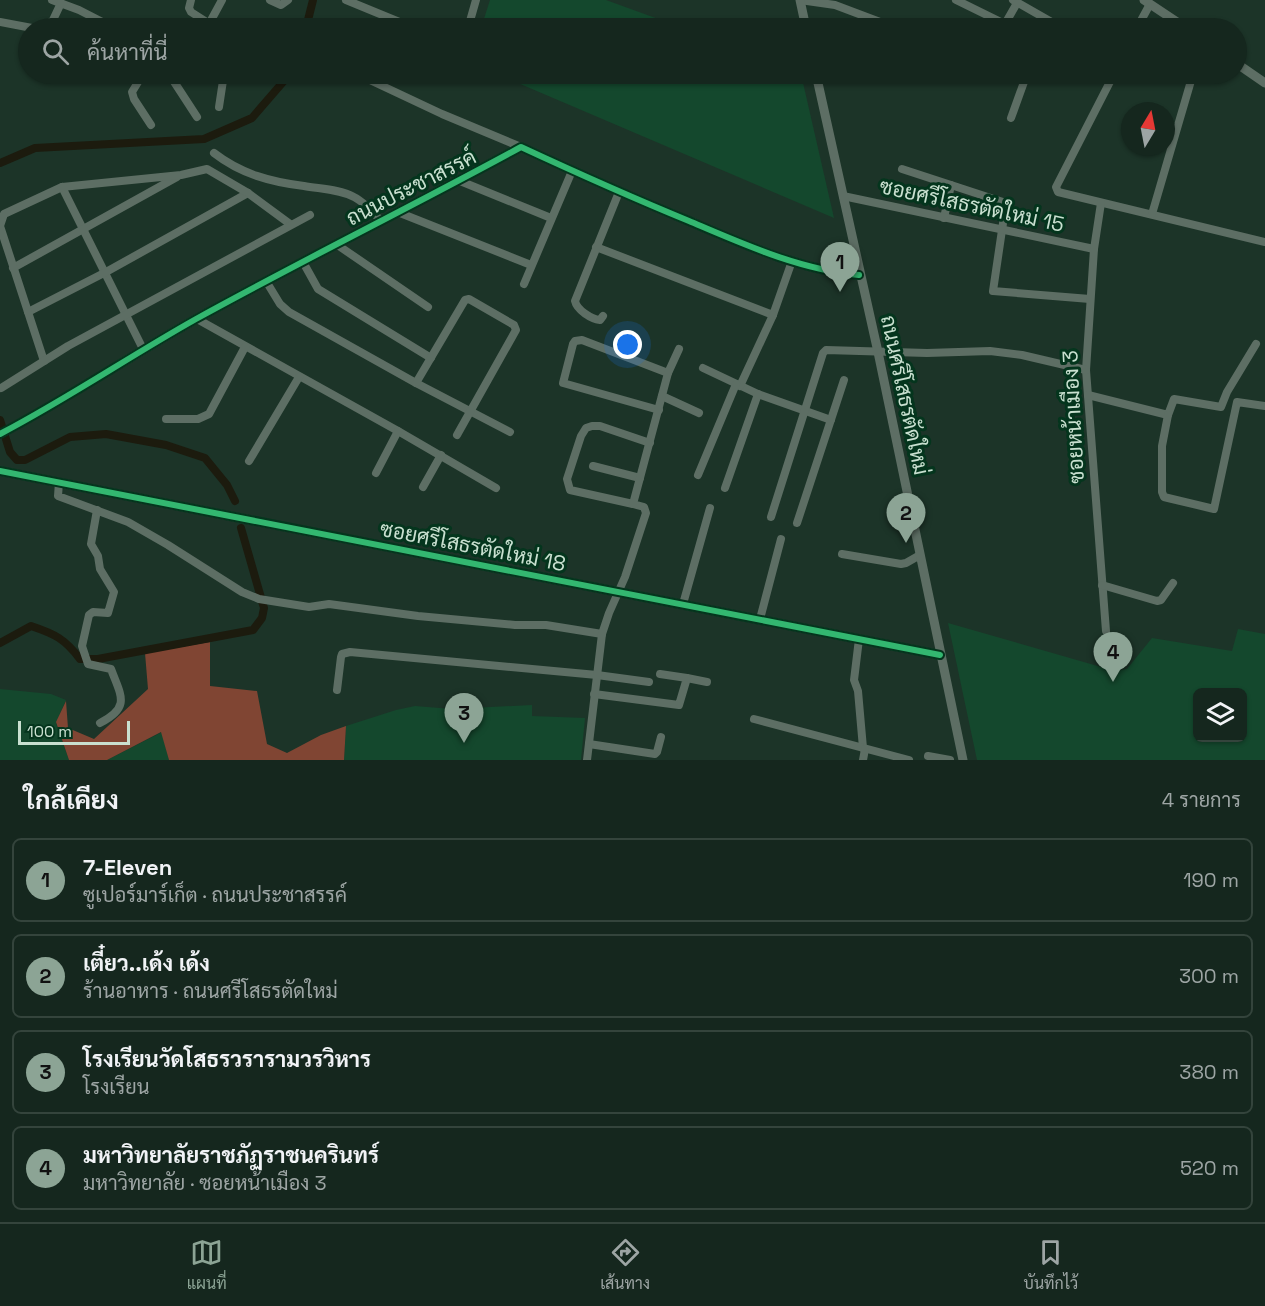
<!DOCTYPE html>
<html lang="th">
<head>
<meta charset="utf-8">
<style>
	body { margin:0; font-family:"Space Grotesk",Sarabun,sans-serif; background:#22332b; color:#f1f3f6 }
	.controls { position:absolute; right:18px; bottom:18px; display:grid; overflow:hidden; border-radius:9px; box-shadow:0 2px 4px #0004 }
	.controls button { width:54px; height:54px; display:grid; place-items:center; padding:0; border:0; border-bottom:2px solid #34443c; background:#15271e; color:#f1f3f6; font:30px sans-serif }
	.compass { position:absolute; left:1121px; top:102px; width:54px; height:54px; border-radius:50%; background:#15271e; box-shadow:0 2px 4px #0004; rotate:10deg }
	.scale { position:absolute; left:18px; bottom:15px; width:112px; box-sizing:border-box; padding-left:6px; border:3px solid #c9e0d0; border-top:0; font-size:16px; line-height:21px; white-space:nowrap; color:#c9e0d0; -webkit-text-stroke:4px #04351d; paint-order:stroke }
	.you { position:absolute; left:628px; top:345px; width:21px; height:21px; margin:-15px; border:4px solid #fff; border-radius:50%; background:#1a73e8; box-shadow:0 0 0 9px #1a73e833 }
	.badge { display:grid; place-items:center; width:39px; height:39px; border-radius:50%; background:#8ca495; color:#111; font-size:20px; font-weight:700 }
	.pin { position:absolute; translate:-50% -50px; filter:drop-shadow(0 2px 3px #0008) }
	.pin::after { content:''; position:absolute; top:32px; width:21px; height:18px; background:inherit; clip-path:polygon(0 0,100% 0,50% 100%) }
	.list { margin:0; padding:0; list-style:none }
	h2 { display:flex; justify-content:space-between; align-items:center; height:78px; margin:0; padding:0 24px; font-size:26px }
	h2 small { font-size:20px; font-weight:400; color:#9da5a4 }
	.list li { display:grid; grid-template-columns:39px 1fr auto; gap:18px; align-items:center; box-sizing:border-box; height:84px; margin:0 12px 12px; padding:0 12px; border:2px solid #34443c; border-radius:9px }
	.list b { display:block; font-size:22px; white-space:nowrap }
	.list p { margin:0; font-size:20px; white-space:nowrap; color:#9da5a4 }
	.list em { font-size:20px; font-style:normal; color:#9da5a4 }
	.icon { flex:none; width:33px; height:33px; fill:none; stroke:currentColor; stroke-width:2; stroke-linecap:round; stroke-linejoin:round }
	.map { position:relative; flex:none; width:1265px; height:760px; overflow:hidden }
	.search { position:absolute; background:#15271e; box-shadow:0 2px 4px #0004; left:18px; right:18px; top:18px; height:66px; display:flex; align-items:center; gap:15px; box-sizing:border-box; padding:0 21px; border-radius:33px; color:#9da5a4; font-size:22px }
	.sheet { height:462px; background:#15271e }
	nav { display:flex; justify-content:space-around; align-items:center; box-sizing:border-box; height:84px; border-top:2px solid #34443c; background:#15271e; font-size:16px; color:#9da5a4 }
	nav a { display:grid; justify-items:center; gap:3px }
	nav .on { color:#8ca495 }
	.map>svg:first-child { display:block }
	.built { fill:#14482d; fill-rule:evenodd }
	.green { fill:#804533 }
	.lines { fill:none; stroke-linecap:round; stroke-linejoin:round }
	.canal { stroke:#1c1b0e; stroke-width:8 }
	.minor { stroke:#5d6e64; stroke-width:8 }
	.tertiary { stroke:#5d6e64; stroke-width:9 }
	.cycleway-casing { stroke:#04351d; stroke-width:10 }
	.cycleway { stroke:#33b770; stroke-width:6 }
	.labels { text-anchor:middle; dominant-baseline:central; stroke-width:6; stroke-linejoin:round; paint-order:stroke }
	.street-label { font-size:21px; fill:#c9e0d0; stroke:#04351d }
</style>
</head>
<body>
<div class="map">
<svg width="1265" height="760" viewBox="0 0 1265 760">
	<rect width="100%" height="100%" fill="#1c3428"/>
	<g class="built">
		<path d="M 490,0 L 606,0 L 683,28 L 481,28 Z"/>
		<path d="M 497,74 L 801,74 L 834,218 Z"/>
		<path d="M 948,623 L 1115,671 L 1127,669 L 1152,638 L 1232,651 L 1238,629 L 1265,634 L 1265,760 L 977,760 ZM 1198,692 L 1242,692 L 1242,738 L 1198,738 Z"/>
		<path d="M 0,689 L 51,694 L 66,700 L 56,723 L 69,760 L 0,760 Z"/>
		<path d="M 532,705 L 532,716 L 585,718 L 581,760 L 344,760 L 346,726 L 396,710 L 415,706 L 452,709 Z"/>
		<path d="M 162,732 L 169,760 L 107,760 Z"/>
	</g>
	<path class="green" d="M 210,642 L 210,686 L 257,691 L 267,744 L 287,753 L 321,735 L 346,726 L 344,760 L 169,760 L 161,732 L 107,760 L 69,760 L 56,722 L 66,701 L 68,728 L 94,739 L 148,689 L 145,653 Z"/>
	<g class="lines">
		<g class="canal">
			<path d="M 306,28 L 313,0"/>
			<path d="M 0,163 L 35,148 L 204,139 L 252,118 L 290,74"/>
			<path d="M 0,420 L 10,452 L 17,460 L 25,460 L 70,437 L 106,434 L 166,445 L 205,458 L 227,485 L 235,501"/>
			<path d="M 0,643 L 31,626 C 55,634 65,639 80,659 L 98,659 L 253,630 L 262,618 L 264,608 L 241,528"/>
		</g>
		<g class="minor">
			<path d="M 52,0 L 79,10 L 114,28"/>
			<path d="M 191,0 L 189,8 L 191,12 L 216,28"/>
			<path d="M 270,0 L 281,5 L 288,0"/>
			<path d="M 346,0 L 414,28"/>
			<path d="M 800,0 L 835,5 L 896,28"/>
			<path d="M 956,0 L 1005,24 L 1017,3"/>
			<path d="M 1013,0 L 1062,28"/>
			<path d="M 0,22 L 32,28"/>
			<path d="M 209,24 L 222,0"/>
			<path d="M 43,28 L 53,20 L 61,3"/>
			<path d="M 468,28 L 476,0"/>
			<path d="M 1137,28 L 1150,4"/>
			<path d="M 143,74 L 132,92 L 134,99 L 151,125"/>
			<path d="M 169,74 L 197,117"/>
			<path d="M 357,74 L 442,114 L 521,147"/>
			<path d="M 1114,74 L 1056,187 L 1058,192 L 1265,242"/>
			<path d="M 219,107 L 224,74"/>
			<path d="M 1011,118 L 1024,82 L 1023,77 L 1015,74"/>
			<path d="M 214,153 C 241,174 271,182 304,186 C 320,189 339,189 354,197 C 364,202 373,212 381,221"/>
			<path d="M 902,169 L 951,185 L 944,218"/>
			<path d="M 460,181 L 551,218"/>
			<path d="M 951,185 L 1006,203 L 993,291 L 1090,299"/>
			<path d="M 62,187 L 143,349"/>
			<path d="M 843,196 L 1094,249"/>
			<path d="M 1101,203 L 1094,249 L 1086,370 L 1106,631"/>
			<path d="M 400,213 L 531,265"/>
			<path d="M 1152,214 L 1193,74"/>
			<path d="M 336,244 L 428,307"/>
			<path d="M 596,247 L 773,315 L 792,261"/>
			<path d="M 303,262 L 318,289 L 431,358"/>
			<path d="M 13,268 L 177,177"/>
			<path d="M 266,281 L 280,304 L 289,312 L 416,383 L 510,432"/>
			<path d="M 524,284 L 572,171"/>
			<path d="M 28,312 L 106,272 L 248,193"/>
			<path d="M 603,316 L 600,320 C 591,319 577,310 575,301 L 619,192"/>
			<path d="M 197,319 L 398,431 L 496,488"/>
			<path d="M 44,361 L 0,226 L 4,214 L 62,187 L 181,175 L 207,169 L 248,193 L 290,224"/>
			<path d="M 703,368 L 758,394 L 831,420"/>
			<path d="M 416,383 L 465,300 L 469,299 L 514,325 L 516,330 L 457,435"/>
			<path d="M 740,386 L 773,315"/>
			<path d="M 1,388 L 68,346 L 310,215"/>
			<path d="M 1088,395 L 1168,415 L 1174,399 L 1221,407 L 1227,392 L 1256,344"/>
			<path d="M 662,396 L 699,413"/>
			<path d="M 659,410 L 563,383 L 573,344 L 575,341 L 582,340 L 668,373"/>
			<path d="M 1168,415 L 1162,446 L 1162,492 L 1164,497 L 1168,498 L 1214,509 L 1237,402 L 1265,406"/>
			<path d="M 166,419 L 198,419 L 209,414 L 245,347"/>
			<path d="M 249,461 L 299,377"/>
			<path d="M 593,466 L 640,478"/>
			<path d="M 376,473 L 398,431"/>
			<path d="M 698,475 L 736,384"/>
			<path d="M 59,482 L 58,496 L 128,522 L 168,545 L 242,592 L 259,599 L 309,607 L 329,604 L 418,616 L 515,625 L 546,625 L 602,634"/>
			<path d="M 423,487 L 441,455"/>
			<path d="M 725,488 L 758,394"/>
			<path d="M 633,504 L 570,490 L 567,479 L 581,436 L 586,428 L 592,426 L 600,426 L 650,443"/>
			<path d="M 97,510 L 91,544 L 98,556 L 100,569 L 114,592 L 108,613 L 93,612 L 89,615 L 82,646 L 88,664 L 111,669 C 121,696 131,707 100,723"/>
			<path d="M 771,517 L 823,353 L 826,350 L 927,353 L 990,351 L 1022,355 L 1086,370"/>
			<path d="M 797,523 L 844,380"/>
			<path d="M 842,554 L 901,564 L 906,563 L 920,555"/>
			<path d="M 1102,585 L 1157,601 L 1161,600 L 1173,583"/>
			<path d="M 683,604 L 710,508"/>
			<path d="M 760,619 L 781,539"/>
			<path d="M 859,639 L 854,680 L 858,691 L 863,748"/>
			<path d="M 687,678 L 707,682"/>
			<path d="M 337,690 L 341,657 L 342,654 L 350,652 L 597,675 L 649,682"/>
			<path d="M 594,694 L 679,705 L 687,678 L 660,674"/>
			<path d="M 754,719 L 909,760"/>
			<path d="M 589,744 L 655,754 L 657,752 L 661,737"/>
			<path d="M 928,756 L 950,760"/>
			<path d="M 587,760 L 602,634 L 609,613 L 625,577 L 646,513 L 644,507 L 633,504 L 668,373 L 679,349"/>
			<path d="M 863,760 L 865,749"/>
		</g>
		<g class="tertiary">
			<path d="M 800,0 L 806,28"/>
			<path d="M 1144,0 L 1186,28"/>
			<path d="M 1236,63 L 1265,83"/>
			<path d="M 816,74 L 878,352 L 963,760"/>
			<path d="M 0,434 C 67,399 130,356 196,319 C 303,260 413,206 521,147 C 577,173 633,198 689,221 C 743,244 800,270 859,275"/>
			<path d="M 0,471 L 940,655"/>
		</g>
		<g class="cycleway-casing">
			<g id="cycleway">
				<path d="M 0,434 C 67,399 130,356 196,319 C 303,260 413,206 521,147 C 577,173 633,198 689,221 C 743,244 800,270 859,275"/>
				<path d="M 0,471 L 940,655"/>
			</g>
		</g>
		<use href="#cycleway" class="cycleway"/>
	</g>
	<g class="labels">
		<g class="street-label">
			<text transform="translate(411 187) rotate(-27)">ถนนประชาสรรค์</text>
			<text transform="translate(972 205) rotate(12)">ซอยศรีโสธรตัดใหม่ 15</text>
			<text transform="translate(905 395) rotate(78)">ถนนศรีโสธรตัดใหม่</text>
			<text transform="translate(1073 417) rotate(-93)">ซอยหน้าเมือง 3</text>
			<text transform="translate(473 546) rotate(11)">ซอยศรีโสธรตัดใหม่ 18</text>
		</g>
	</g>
</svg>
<div class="controls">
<button><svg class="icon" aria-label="layers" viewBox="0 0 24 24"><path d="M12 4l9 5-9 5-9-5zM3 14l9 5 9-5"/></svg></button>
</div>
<svg class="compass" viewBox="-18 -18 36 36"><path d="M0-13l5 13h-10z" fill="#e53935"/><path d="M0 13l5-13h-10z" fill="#9da5a4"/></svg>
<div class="scale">100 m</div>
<div class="you"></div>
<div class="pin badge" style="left:840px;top:292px">1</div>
<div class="pin badge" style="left:906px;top:543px">2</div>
<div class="pin badge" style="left:464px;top:743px">3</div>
<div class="pin badge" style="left:1113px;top:682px">4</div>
<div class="search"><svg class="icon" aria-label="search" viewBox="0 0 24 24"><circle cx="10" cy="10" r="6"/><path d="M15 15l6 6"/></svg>ค้นหาที่นี่</div>
</div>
<section class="sheet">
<h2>ใกล้เคียง<small>4 รายการ</small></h2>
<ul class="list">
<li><span class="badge">1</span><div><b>7-Eleven</b><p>ซูเปอร์มาร์เก็ต · ถนนประชาสรรค์</p></div><em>190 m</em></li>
<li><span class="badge">2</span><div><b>เตี๋ยว..เด้ง เด้ง</b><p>ร้านอาหาร · ถนนศรีโสธรตัดใหม่</p></div><em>300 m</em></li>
<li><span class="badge">3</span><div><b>โรงเรียนวัดโสธรวรารามวรวิหาร</b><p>โรงเรียน</p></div><em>380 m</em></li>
<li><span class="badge">4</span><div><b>มหาวิทยาลัยราชภัฏราชนครินทร์</b><p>มหาวิทยาลัย · ซอยหน้าเมือง 3</p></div><em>520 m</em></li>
</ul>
</section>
<nav>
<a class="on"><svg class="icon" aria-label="map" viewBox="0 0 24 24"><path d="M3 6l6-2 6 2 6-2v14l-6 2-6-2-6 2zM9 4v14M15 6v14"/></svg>แผนที่</a>
<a><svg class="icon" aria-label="directions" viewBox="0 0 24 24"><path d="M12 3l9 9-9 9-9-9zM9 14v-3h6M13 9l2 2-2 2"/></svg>เส้นทาง</a>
<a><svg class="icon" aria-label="saved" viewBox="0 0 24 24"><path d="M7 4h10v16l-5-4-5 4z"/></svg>บันทึกไว้</a>
</nav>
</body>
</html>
